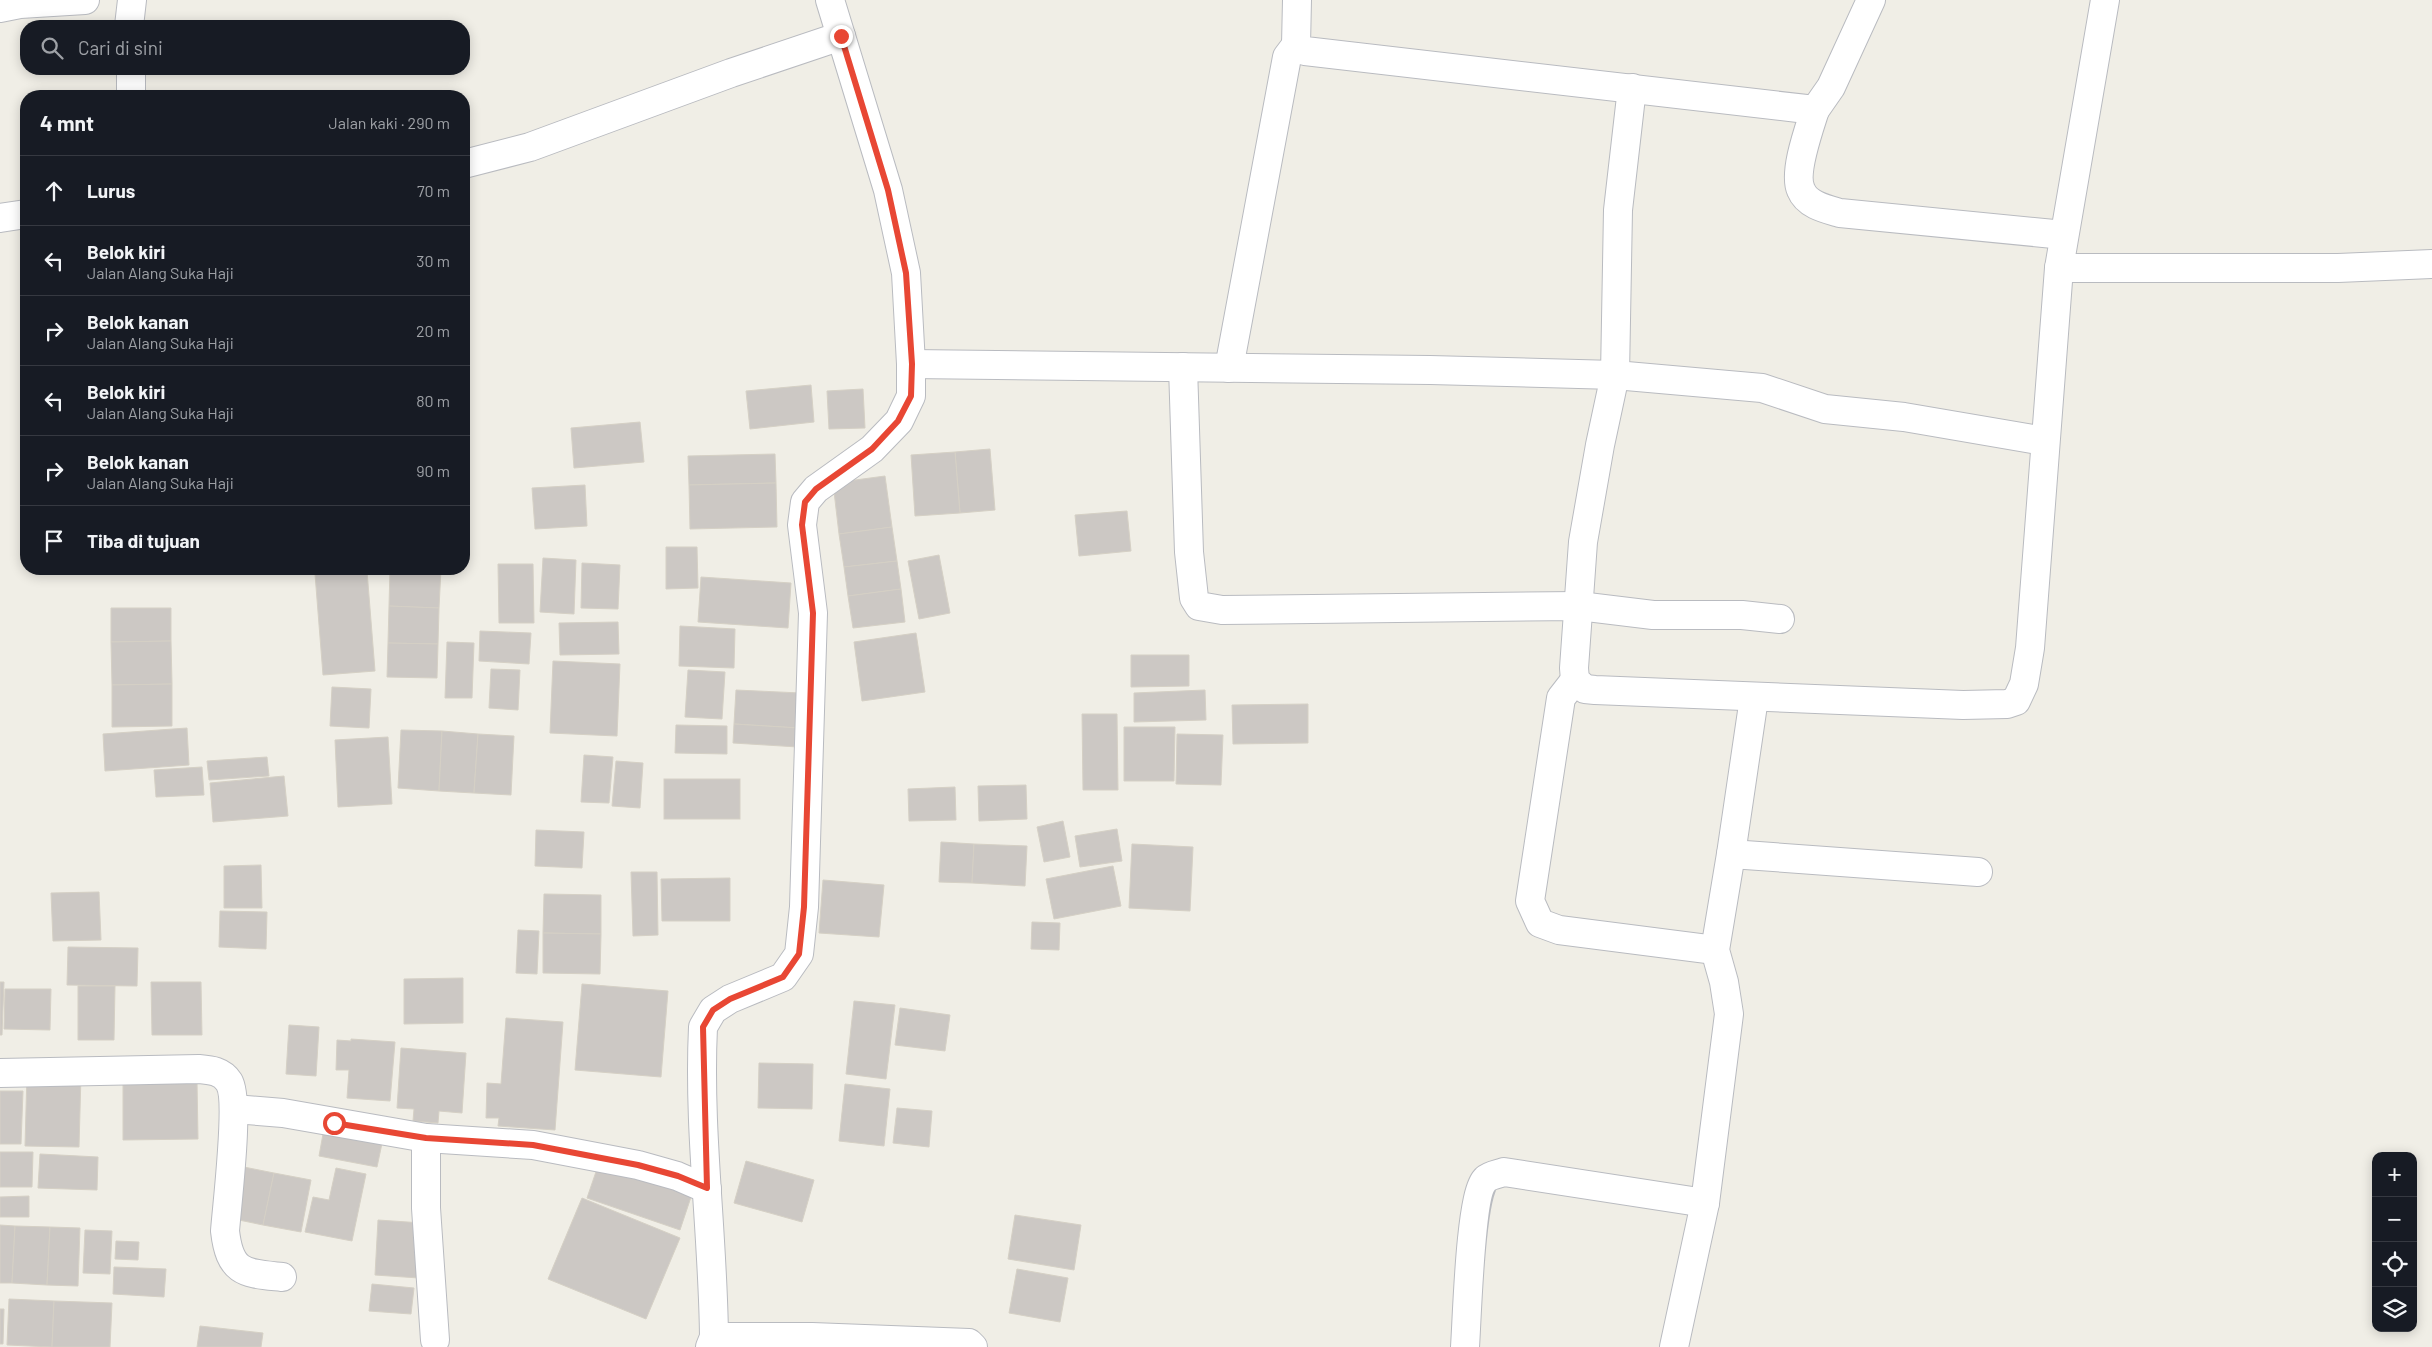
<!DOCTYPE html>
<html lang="id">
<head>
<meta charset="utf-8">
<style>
	body { margin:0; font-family:Barlow,sans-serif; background:#20242c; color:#f1f3f6 }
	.controls { position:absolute; right:15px; bottom:15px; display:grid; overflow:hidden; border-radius:10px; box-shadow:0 2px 12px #0003 }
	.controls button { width:45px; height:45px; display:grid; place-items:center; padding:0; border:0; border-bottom:1px solid #363941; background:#171b24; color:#f1f3f6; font:25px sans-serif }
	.stop { position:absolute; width:15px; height:15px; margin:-11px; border:4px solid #e84734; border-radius:50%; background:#fff }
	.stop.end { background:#e84734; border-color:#fff; box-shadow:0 1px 5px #0008 }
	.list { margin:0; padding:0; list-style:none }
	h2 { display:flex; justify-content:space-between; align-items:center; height:65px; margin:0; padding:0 20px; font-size:21px }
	h2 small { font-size:16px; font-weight:400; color:#9ea1a6 }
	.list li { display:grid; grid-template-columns:32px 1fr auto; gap:15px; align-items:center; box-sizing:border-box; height:70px; padding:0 20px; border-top:1px solid #363941 }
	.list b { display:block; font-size:19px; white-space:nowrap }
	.list p { margin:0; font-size:16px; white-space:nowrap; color:#9ea1a6 }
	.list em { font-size:16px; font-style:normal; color:#9ea1a6 }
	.icon { flex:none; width:28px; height:28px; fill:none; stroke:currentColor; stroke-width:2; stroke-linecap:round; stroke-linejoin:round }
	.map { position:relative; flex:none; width:2432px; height:1347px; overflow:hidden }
	.search { position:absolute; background:#171b24; box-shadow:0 2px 12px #0003; left:20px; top:20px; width:450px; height:55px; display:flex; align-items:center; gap:12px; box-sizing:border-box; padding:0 18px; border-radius:20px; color:#9ea1a6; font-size:19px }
	.panel { position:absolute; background:#171b24; box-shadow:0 2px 12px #0003; left:20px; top:90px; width:450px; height:485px; border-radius:20px }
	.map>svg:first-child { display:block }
	.building { fill:#ccc8c4; stroke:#d5d0c5 }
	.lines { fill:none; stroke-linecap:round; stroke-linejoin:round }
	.street-casing { stroke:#b9bbc0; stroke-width:30 }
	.street { stroke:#fff; stroke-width:28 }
	.route { stroke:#e84734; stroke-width:6 }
</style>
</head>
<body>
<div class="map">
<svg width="2432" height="1347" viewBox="0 0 2432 1347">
	<rect width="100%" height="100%" fill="#f0eee6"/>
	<g class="building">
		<path d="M 811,385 L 814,422 L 750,429 L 746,391 Z"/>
		<path d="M 863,389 L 865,428 L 829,429 L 827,391 Z"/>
		<path d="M 640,422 L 644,462 L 574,468 L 571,428 Z"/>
		<path d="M 990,449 L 995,510 L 960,513 L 955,452 Z"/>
		<path d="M 955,452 L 960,513 L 915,516 L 911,455 Z"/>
		<path d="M 775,454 L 776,483 L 689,485 L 688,456 Z"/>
		<path d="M 885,476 L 892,527 L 839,534 L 833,483 Z"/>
		<path d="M 776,483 L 777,527 L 690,529 L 689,485 Z"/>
		<path d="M 585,485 L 587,526 L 535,529 L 532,488 Z"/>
		<path d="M 1127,511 L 1131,551 L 1079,556 L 1075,515 Z"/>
		<path d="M 892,527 L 897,561 L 844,567 L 839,534 Z"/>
		<path d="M 666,547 L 697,547 L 698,588 L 666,589 Z"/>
		<path d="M 939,555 L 950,613 L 919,619 L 908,561 Z"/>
		<path d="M 543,558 L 576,560 L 574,614 L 540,612 Z"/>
		<path d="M 897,561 L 901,589 L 848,596 L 844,567 Z"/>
		<path d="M 582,563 L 620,565 L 618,609 L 581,608 Z"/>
		<path d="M 498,564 L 533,564 L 534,623 L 499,623 Z"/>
		<rect x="72" y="569" width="44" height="4"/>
		<path d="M 390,569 L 441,569 L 439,608 L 389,606 Z"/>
		<path d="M 367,571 L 375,671 L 323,675 L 315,574 Z"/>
		<path d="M 701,577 L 791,583 L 788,628 L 698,622 Z"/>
		<path d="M 901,589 L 905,622 L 853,628 L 848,596 Z"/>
		<path d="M 389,606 L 439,608 L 438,644 L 388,643 Z"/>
		<path d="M 111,608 L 171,608 L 171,641 L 111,642 Z"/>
		<path d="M 618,622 L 619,654 L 560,655 L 559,623 Z"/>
		<path d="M 680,626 L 735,629 L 734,668 L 679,666 Z"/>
		<path d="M 480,631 L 531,633 L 529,664 L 479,661 Z"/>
		<path d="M 916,633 L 925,692 L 862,701 L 854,642 Z"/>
		<path d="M 171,641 L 172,684 L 112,685 L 111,642 Z"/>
		<path d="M 447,642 L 474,643 L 472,698 L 445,698 Z"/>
		<path d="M 388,643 L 438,644 L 437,678 L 387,677 Z"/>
		<path d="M 1131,655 L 1189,655 L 1189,686 L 1131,687 Z"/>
		<path d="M 553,661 L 620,664 L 617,736 L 550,733 Z"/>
		<path d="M 491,669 L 520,670 L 518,710 L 489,708 Z"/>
		<path d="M 688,670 L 725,672 L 722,719 L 685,717 Z"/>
		<path d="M 172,684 L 172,726 L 112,727 L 112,685 Z"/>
		<path d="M 332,687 L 371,689 L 369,728 L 330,726 Z"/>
		<path d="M 736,690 L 801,693 L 799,728 L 734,724 Z"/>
		<path d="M 1205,690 L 1206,720 L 1134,722 L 1134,693 Z"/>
		<path d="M 1308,704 L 1308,743 L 1233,744 L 1232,705 Z"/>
		<path d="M 1082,714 L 1117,714 L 1118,790 L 1083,790 Z"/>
		<path d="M 734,724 L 799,728 L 798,747 L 733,743 Z"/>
		<path d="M 676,725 L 727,726 L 727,754 L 675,753 Z"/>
		<path d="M 1124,727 L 1175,727 L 1174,781 L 1124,781 Z"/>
		<path d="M 187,728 L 189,765 L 105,771 L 103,734 Z"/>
		<path d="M 401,730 L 442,731 L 439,791 L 398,788 Z"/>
		<path d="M 442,731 L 478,734 L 474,793 L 439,791 Z"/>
		<path d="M 478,734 L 514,736 L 511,795 L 474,793 Z"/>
		<path d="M 1177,734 L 1223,735 L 1221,785 L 1176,784 Z"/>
		<path d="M 388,737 L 392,804 L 338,807 L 335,740 Z"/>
		<path d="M 584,755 L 613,757 L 609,803 L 581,802 Z"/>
		<path d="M 267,757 L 269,776 L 209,780 L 207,761 Z"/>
		<path d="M 616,761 L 643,763 L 640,808 L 612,806 Z"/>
		<path d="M 202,767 L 204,795 L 156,797 L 154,770 Z"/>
		<path d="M 284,776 L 288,816 L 213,822 L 210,783 Z"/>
		<rect x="664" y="779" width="76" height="40"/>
		<path d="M 1026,785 L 1027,819 L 979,821 L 978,786 Z"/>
		<path d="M 955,787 L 956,820 L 909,821 L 908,789 Z"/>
		<path d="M 1063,821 L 1070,857 L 1044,862 L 1037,827 Z"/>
		<path d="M 1117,829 L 1122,861 L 1080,867 L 1075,836 Z"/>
		<path d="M 536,830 L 584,832 L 582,868 L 535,866 Z"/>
		<path d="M 941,842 L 974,844 L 972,883 L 939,882 Z"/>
		<path d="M 974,844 L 1027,846 L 1025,886 L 972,883 Z"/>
		<path d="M 1132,844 L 1193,847 L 1190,911 L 1129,908 Z"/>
		<path d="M 261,865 L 262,908 L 224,908 L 224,866 Z"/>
		<path d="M 1113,866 L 1121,906 L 1054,919 L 1046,879 Z"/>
		<path d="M 631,872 L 657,872 L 658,935 L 633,936 Z"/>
		<path d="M 730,878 L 730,921 L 662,921 L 661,879 Z"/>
		<path d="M 823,880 L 884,885 L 879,937 L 819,933 Z"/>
		<path d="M 99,892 L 101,940 L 53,941 L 51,893 Z"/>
		<path d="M 544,894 L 601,895 L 601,934 L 543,933 Z"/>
		<path d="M 220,911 L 267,912 L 266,949 L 219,947 Z"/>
		<path d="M 1032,922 L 1060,923 L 1059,950 L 1031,949 Z"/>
		<path d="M 518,930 L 539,931 L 537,974 L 516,973 Z"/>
		<path d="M 543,933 L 601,934 L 600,974 L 543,973 Z"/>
		<path d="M 68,947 L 138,948 L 137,986 L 67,985 Z"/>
		<path d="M 463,978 L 463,1023 L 404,1024 L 404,979 Z"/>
		<path d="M 0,982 L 4,982 L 2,1035 L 0,1035 Z"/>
		<path d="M 151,982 L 201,982 L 202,1035 L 152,1035 Z"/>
		<path d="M 582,984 L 668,991 L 661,1077 L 575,1070 Z"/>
		<path d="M 78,986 L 115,986 L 114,1040 L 78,1040 Z"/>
		<path d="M 5,989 L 51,989 L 50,1030 L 4,1029 Z"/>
		<path d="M 854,1001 L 895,1005 L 886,1079 L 846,1074 Z"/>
		<path d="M 900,1008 L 950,1015 L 945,1051 L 895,1045 Z"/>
		<path d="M 506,1018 L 563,1022 L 555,1130 L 498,1126 L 499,1118 L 486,1118 L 487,1083 L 501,1084 Z"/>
		<path d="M 289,1025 L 319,1027 L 316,1076 L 286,1074 Z"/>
		<path d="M 351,1039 L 395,1042 L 390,1101 L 347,1098 L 349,1070 L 336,1070 L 337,1040 L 351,1041 Z"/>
		<path d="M 401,1048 L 466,1053 L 462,1113 L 439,1111 L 438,1123 L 413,1121 L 414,1109 L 397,1108 Z"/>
		<path d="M 759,1063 L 813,1064 L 812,1109 L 758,1108 Z"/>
		<path d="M 27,1073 L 81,1074 L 79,1147 L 25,1146 Z"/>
		<path d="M 197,1081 L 198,1139 L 123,1140 L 123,1082 Z"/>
		<path d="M 845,1084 L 890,1089 L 884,1146 L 839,1141 Z"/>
		<path d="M 0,1091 L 23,1091 L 21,1144 L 0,1144 Z"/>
		<path d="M 897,1108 L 932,1111 L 929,1147 L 893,1143 Z"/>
		<path d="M 325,1123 L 384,1134 L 377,1167 L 319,1156 Z"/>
		<path d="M 0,1152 L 33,1152 L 32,1187 L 0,1187 Z"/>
		<path d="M 40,1154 L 98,1157 L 97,1190 L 38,1188 Z"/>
		<path d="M 600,1160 L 693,1191 L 680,1230 L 587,1198 Z"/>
		<path d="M 746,1161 L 814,1180 L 802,1222 L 734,1203 Z"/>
		<path d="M 244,1167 L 274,1173 L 263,1225 L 234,1219 Z"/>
		<path d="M 336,1168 L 366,1174 L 352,1241 L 305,1232 L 313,1197 L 329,1200 Z"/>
		<path d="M 274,1173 L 311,1180 L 301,1232 L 263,1225 Z"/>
		<path d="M 29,1196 L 29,1217 L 0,1217 L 0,1197 Z"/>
		<path d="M 582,1198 L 680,1238 L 646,1319 L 548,1279 Z"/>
		<path d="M 1015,1215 L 1081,1225 L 1074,1270 L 1008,1259 Z"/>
		<path d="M 378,1220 L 422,1223 L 419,1278 L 375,1275 Z"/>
		<path d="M 0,1225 L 15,1226 L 12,1283 L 0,1283 Z"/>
		<path d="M 15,1226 L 50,1227 L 47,1285 L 12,1283 Z"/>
		<path d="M 50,1227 L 80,1228 L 78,1286 L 47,1285 Z"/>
		<path d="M 85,1230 L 112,1231 L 110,1274 L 83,1273 Z"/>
		<path d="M 116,1241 L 139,1242 L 138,1260 L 115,1259 Z"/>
		<path d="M 114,1267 L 166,1269 L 164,1297 L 113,1294 Z"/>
		<path d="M 1017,1269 L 1068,1278 L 1060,1322 L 1009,1313 Z"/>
		<path d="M 372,1284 L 414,1288 L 411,1314 L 369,1311 Z"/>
		<path d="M 9,1299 L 54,1301 L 52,1347 L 7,1345 Z"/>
		<path d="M 54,1301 L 112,1303 L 110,1347 L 52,1347 Z"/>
		<path d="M 0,1309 L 4,1309 L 3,1344 L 0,1344 Z"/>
		<path d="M 200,1326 L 263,1333 L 261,1347 L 197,1347 Z"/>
	</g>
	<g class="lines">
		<g class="street-casing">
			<g id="street">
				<path d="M 1297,0 L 1296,45 L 1305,51 L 1815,110 L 1831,87 L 1871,0"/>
				<path d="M 0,8 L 20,4 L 85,0"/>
				<path d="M 129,26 L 132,0"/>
				<path d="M 131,69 L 131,96"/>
				<path d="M 1632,88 L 1618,210 L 1615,375 L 1600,445 L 1583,542 L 1574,668 L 1575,680 L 1585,689 L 1595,690 L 1963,705 L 2007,704 L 2016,701 L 2024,684 L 2030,648 L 2059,268 L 2105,0"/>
				<path d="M 1815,110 C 1809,129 1793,173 1801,190 C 1807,205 1826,209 1840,213 L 2064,235"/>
				<path d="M 464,164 L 530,147 L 731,73 L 841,36"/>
				<path d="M 0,218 L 26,214"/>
				<path d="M 2059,268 L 2338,268 L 2432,264"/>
				<path d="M 911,364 L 1430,370 L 1615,375 L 1762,388 L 1825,409 L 1904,417 L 2044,441"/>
				<path d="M 1183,367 L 1189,552 L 1194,598 L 1199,606 L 1222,610 L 1579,606 L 1653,615 L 1742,615 L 1780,619"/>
				<path d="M 1229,368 L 1287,57 L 1296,45"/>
				<path d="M 1575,680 L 1561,698 L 1530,901 L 1540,923 L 1559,930 L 1715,950"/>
				<path d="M 1731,854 L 1978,872"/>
				<path d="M 0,1073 L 199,1069 C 211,1070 222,1071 229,1082 C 240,1100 227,1204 225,1231 C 230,1274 245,1273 282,1277"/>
				<path d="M 234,1109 L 283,1113 L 426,1138 L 533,1145 L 638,1165 L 677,1176 L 707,1189"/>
				<path d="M 426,1138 L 426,1208 L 435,1340"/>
				<path d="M 714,1337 L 812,1337 L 969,1343 L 973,1347"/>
				<path d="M 710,1347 L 714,1337 C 713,1234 698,1130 703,1027 L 713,1010 L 730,999 L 783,977 L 799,954 L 804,907 L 813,613 L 802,525 L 805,502 L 816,489 L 872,449 L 899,421 L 911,396 L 911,364 L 906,273 L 888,190 L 830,0"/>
				<path d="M 1465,1347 C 1467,1320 1470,1192 1486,1179 C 1490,1175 1499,1174 1504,1172 L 1705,1203"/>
				<path d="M 1674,1347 L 1705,1203 L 1729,1014 L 1724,982 L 1715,950 L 1731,854 L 1754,698"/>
			</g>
		</g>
		<use href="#street" class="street"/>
	</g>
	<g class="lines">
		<path class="route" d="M 334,1123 L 426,1138 L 533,1145 L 638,1165 L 678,1176 L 707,1188 L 703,1027 L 713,1010 L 730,999 L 783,977 L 799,954 L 804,907 L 813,613 L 802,525 L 805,502 L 816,489 L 872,449 L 898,421 L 911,396 L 912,364 L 906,273 L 888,190 L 841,36"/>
	</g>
</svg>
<div class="controls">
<button>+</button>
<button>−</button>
<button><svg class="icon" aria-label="locate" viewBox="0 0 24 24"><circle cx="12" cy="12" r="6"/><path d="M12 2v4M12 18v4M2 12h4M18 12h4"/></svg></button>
<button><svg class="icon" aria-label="layers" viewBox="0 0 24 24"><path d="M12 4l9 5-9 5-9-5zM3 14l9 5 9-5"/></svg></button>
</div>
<div class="stop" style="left:334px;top:1123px"></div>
<div class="stop end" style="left:841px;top:36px"></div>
<div class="search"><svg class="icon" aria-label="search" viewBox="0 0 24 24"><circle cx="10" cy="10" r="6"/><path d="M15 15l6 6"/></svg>Cari di sini</div>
<section class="panel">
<h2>4 mnt<small>Jalan kaki · 290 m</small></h2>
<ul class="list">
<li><svg class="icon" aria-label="ahead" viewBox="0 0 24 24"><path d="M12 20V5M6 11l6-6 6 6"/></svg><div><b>Lurus</b></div><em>70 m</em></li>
<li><svg class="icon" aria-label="left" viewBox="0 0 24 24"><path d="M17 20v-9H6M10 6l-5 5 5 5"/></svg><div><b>Belok kiri</b><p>Jalan Alang Suka Haji</p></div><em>30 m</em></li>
<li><svg class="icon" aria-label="right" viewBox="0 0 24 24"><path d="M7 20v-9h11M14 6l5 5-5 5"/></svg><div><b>Belok kanan</b><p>Jalan Alang Suka Haji</p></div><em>20 m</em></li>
<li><svg class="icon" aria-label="left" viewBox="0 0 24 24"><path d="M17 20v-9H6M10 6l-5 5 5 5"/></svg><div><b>Belok kiri</b><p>Jalan Alang Suka Haji</p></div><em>80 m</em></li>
<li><svg class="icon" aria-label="right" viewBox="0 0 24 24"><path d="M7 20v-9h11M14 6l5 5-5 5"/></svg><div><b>Belok kanan</b><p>Jalan Alang Suka Haji</p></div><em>90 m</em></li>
<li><svg class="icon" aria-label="arrive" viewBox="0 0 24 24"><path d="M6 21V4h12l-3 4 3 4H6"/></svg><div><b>Tiba di tujuan</b></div></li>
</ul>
</section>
</div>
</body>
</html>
